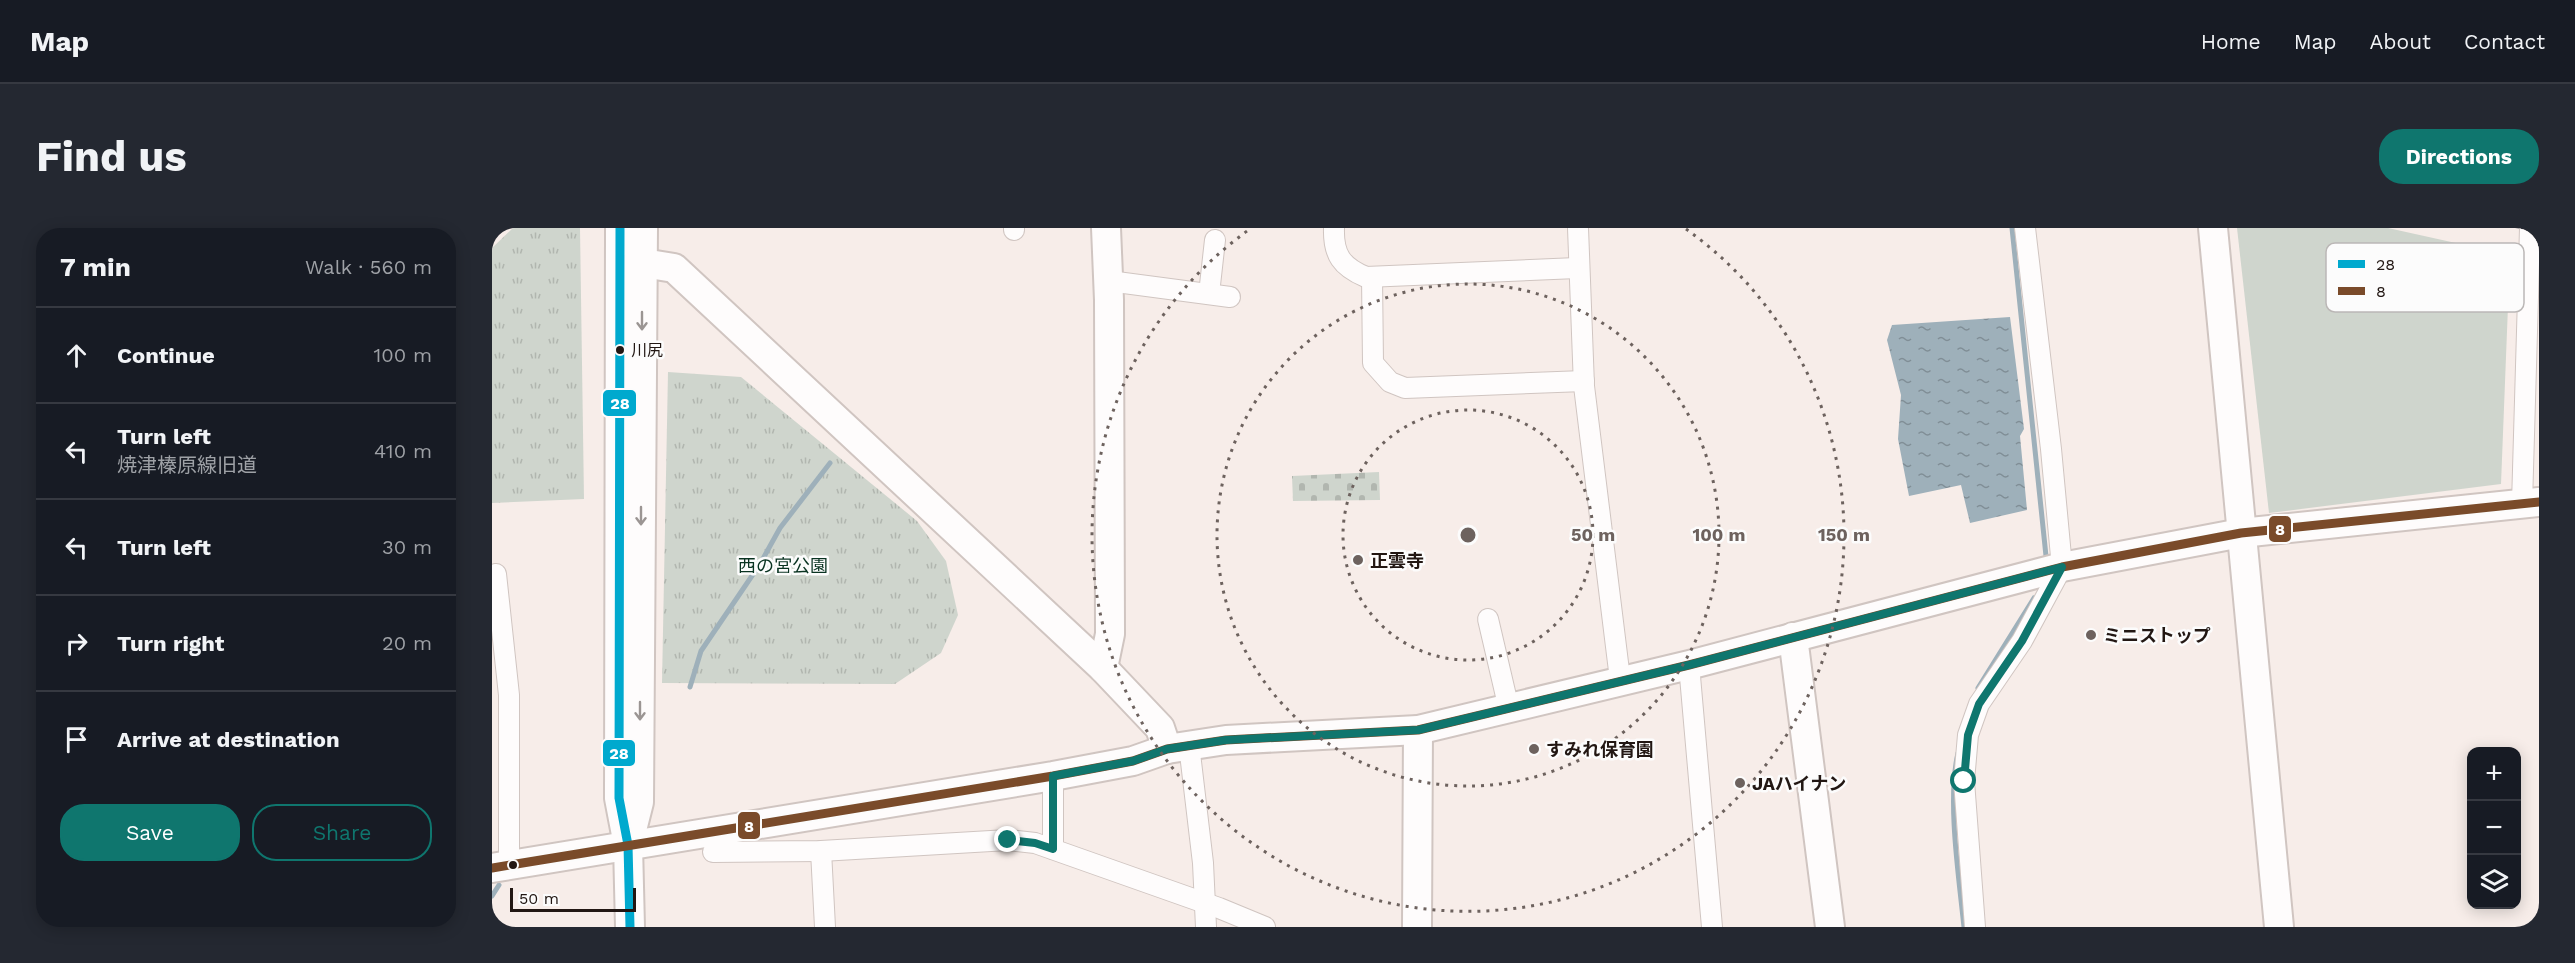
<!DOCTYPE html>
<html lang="en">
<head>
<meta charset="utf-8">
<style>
	body { margin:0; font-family:"Work Sans","Noto Sans JP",sans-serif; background:#242831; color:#f1f3f6 }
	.controls { position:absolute; right:18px; bottom:18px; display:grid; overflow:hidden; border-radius:12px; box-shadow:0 3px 15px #0003 }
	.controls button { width:54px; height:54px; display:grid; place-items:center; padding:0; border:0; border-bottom:2px solid #363941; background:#171b24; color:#f1f3f6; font:30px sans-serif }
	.scale { position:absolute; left:18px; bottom:15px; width:126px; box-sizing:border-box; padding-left:6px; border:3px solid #221713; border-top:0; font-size:16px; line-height:21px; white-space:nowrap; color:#221713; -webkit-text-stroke:4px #fcfcfc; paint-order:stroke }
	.stop { position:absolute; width:18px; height:18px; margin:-14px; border:4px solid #0f766e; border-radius:50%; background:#fff }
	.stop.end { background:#0f766e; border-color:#fff; box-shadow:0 2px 6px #0008 }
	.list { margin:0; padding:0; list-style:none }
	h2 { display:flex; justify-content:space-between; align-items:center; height:78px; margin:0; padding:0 24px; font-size:26px }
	h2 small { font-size:20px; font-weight:400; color:#9ea1a6 }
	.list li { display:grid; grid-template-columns:39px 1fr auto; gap:18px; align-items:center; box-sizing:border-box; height:96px; padding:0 24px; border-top:2px solid #363941 }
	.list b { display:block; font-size:22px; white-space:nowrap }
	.list p { margin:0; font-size:20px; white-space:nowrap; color:#9ea1a6 }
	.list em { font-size:20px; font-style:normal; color:#9ea1a6 }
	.actions { display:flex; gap:12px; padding:18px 24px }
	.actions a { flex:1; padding:14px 0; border:2px solid #0f766e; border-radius:24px; text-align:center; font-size:21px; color:#0f766e }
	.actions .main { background:#0f766e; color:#fff }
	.icon { flex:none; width:33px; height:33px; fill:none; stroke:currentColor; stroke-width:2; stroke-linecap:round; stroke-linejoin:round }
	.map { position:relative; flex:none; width:2047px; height:699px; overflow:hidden; border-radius:24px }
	header { display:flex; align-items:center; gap:36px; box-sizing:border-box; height:84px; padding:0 30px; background:#171b24; border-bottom:2px solid #363941 }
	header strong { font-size:28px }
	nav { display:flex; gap:33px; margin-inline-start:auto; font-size:21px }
	.intro { display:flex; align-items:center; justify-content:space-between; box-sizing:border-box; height:144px; padding:0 36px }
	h1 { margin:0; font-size:42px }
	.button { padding:15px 27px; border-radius:24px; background:#0f766e; color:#fff; font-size:21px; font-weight:700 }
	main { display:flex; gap:36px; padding:0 36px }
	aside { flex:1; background:#171b24; border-radius:24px; box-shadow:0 3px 15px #0003 }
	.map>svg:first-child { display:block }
	.grass { fill:url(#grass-tufts) }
	.cemetery { fill:url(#cemetery-stones) }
	.garden { fill:#cfd5cd }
	.water { fill:url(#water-ripples) }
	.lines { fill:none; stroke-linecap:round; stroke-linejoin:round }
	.stream { stroke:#9eb0ba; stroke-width:5 }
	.street-casing { stroke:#d0c5c1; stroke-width:22 }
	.secondary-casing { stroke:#d0c5c1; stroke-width:32 }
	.street { stroke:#fefcfc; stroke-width:20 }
	.secondary { stroke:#fefcfc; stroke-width:28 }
	.bus-1-casing { stroke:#fcfcfc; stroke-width:14 }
	.bus-2-casing { stroke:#fcfcfc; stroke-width:14 }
	.bus-1 { stroke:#00a9ce; stroke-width:9 }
	.bus-2 { stroke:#7a4b2a; stroke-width:9 }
	.oneway { stroke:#9b9593 }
	.route { stroke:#0f766e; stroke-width:8 }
	.ring { fill:none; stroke:#6d625e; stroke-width:3; stroke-dasharray:3 6 }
	.bus-dot { fill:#221713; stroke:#fcfcfc; stroke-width:2 }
	.poi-dot { fill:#6d625e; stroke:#fcfcfc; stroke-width:2 }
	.labels { text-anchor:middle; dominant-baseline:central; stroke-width:5; stroke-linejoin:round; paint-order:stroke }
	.bus-label { font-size:16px; fill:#221713; stroke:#fcfcfc; text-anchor:start }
	.poi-label { font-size:18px; font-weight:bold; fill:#221713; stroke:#fcfcfc; text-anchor:start }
	.park-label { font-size:18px; fill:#093321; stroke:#fcfcfc }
	.key { fill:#fcfcfc; stroke:#bbb7b6; stroke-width:1.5 }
	.key-label { font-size:16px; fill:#221713 }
	.centre { fill:#6d625e; stroke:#fcfcfc; stroke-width:3 }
	.ring-label { font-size:18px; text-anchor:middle; font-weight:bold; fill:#6d625e; stroke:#fcfcfc; stroke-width:5; stroke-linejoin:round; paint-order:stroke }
	.line-badge { stroke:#fcfcfc; stroke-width:2 }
	.badge-label { font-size:16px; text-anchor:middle; font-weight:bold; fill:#fff }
</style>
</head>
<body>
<header>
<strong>Map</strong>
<nav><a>Home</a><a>Map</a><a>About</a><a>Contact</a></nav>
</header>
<div class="intro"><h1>Find us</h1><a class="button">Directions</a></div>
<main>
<aside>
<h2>7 min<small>Walk · 560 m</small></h2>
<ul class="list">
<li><svg class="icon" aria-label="ahead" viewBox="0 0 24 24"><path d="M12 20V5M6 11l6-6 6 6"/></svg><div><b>Continue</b></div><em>100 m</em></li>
<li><svg class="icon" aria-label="left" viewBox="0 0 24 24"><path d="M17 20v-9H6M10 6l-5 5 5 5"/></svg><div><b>Turn left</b><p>焼津榛原線旧道</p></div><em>410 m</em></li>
<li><svg class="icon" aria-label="left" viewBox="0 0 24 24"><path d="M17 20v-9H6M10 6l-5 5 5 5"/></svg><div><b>Turn left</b></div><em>30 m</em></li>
<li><svg class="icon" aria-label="right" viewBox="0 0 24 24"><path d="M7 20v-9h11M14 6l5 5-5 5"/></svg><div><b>Turn right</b></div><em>20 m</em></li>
<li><svg class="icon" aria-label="arrive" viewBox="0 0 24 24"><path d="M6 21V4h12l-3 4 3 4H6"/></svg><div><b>Arrive at destination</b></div></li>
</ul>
<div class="actions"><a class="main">Save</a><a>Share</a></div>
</aside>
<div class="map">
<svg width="2047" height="699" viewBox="0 0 2047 699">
	<defs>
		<pattern id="grass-tufts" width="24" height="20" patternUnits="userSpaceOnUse" patternTransform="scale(1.5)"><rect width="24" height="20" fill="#cfd5cd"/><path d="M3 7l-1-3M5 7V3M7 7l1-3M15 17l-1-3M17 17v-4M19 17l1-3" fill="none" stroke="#b1b6af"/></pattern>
		<pattern id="cemetery-stones" width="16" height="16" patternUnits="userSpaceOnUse" patternTransform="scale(1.5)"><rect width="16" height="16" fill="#cfd5cd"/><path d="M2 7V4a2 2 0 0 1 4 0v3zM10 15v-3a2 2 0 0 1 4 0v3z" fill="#b1b6af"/></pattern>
		<pattern id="water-ripples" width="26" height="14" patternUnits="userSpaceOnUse" patternTransform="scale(1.5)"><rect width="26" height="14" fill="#9eb0ba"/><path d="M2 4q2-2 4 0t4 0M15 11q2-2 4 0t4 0" fill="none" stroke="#808e96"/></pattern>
	</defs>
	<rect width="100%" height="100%" fill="#f7ede9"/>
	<g class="grass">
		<path d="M 21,0 L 88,0 L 92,271 L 0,275 L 0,20 Z"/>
		<path d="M 176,144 L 249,149 L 425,293 L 454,333 L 466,387 L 449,425 L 403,456 L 170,455 Z"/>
	</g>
	<path class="cemetery" d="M 887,244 L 888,272 L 801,273 L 800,248 Z"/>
	<path class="garden" d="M 1745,0 L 1896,0 L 2018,27 L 2009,256 L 1777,285 Z"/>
	<path class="water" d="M 1518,89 L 1532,201 L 1528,208 L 1535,282 L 1478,295 L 1469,257 L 1417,268 L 1406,211 L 1409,167 L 1395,112 L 1400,97 Z"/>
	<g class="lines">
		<g class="stream">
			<path d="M 1520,0 L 1554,328"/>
			<path d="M 198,459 L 209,423 L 268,336 L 288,300 L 338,235"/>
			<path d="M 1486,460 L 1542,370"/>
			<path d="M 1466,525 C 1455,572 1467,650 1472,699"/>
			<path d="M 0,668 L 7,657"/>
		</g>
		<g class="street-casing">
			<g id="street">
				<path d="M 522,0 L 522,2"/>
				<path d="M 842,0 C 841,27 850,39 874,49 L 1085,40"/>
				<path d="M 1086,0 L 1092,158 L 1128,451"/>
				<path d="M 880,49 L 881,135 L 898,154 L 913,160 L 1092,153"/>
				<path d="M 617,53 L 738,69"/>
				<path d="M 717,66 L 723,12"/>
				<path d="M 2030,276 L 2038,0"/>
				<path d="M 4,346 L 17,467 L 17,636"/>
				<path d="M 996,391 L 1017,481"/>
				<path d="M 1197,437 L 1220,699"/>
				<path d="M 697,517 L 711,635 L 714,699"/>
				<path d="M 561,548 L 561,621"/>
				<path d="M 329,623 L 333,699"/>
				<path d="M 221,624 L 329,623 L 516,612 L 543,615 L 727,680 L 773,699"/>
				<path d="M 1483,699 L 1472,553 L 1476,507 L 1487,476 L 1530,413 L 1570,339 L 1559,221 L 1533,0"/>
			</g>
		</g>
		<g class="secondary-casing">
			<g id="secondary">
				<path d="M 128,0 L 127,570 L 136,617 L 138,699"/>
				<path d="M 1721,0 L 1787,699"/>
				<path d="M 151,35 L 182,40 L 611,440 L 668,500 L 675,521"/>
				<path d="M 1301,409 L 1338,699"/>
				<path d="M 611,440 L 618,406 L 617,72 L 614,0"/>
				<path d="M 139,606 L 147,574 L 151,0"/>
				<path d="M 0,640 L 561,548 L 641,533 L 675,521 L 734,512 L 926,502 L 1197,437 L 1570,339 L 1749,305 L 2047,274"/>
				<path d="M 925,699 L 926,502"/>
			</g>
		</g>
		<use href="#street" class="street"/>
		<use href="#secondary" class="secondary"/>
		<g class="bus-1-casing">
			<path id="bus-1" d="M 128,0 L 127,570 L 136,617 L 138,699"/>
		</g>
		<g class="bus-2-casing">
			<path id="bus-2" d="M 0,640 L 561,548 L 641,533 L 675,521 L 734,512 L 926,502 L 1197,437 L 1570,339 L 1749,305 L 2047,274"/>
		</g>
		<use href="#bus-1" class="bus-1"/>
		<use href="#bus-2" class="bus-2"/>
	</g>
	<defs><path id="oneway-shaft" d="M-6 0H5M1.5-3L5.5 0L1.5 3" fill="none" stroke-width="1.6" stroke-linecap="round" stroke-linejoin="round" transform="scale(1.5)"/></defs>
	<g class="oneway">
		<use href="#oneway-shaft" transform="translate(150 93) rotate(90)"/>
		<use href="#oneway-shaft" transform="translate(149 288) rotate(90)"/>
		<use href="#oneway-shaft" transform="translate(148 483) rotate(90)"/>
	</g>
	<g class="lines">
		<path class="route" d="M 516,612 L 543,615 L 561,621 L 561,548 L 641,533 L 675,521 L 734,512 L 926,502 L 1197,437 L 1570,339 L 1530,413 L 1487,476 L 1476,507 L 1472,553"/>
	</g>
	<g class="ring">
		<circle cx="976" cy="307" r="125"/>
		<circle cx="976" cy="307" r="251"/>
		<path d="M1194 1A376 376 0 1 1 758 1"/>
	</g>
	<g class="bus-dot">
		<circle cx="128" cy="122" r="5"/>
		<circle cx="21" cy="637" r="5"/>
	</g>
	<g class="poi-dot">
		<circle cx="866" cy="332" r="6"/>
		<circle cx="1599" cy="407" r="6"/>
		<circle cx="1042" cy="521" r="6"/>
		<circle cx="1248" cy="555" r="6"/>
	</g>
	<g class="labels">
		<g class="bus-label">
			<text x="139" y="122">川尻</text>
		</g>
		<g class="poi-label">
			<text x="878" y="332">正雲寺</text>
			<text x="1611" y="407">ミニストップ</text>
			<text x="1054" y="521">すみれ保育園</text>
			<text x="1260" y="555">JAハイナン</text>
		</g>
		<g class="park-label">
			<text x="291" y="337">西の宮公園</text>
		</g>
	</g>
	<rect x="1834" y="15" width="198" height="69" rx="9" class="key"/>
	<rect x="1846" y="32" width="27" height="8" fill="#00a9ce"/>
	<rect x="1846" y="59" width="27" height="8" fill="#7a4b2a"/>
	<g class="key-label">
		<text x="1884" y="42">28</text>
		<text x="1884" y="69">8</text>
	</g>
	<circle cx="976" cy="307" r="9" class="centre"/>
	<g class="ring-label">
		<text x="1101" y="313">50 m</text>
		<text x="1227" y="313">100 m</text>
		<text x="1352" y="313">150 m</text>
	</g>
	<g class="line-badge">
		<rect x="110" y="161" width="35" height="28" rx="6" fill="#00a9ce"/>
		<rect x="1776" y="287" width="24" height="28" rx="6" fill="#7a4b2a"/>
		<rect x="110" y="511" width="34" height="28" rx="6" fill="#00a9ce"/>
		<rect x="245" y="583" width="24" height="29" rx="6" fill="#7a4b2a"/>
	</g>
	<g class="badge-label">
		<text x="128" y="181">28</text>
		<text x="1788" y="307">8</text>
		<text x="127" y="531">28</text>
		<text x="257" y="604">8</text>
	</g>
</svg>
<div class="controls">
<button>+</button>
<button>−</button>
<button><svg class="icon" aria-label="layers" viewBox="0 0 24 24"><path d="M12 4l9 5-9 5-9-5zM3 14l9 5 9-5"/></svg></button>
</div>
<div class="scale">50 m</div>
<div class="stop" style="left:1472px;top:553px"></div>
<div class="stop end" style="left:516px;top:612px"></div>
</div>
</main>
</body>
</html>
